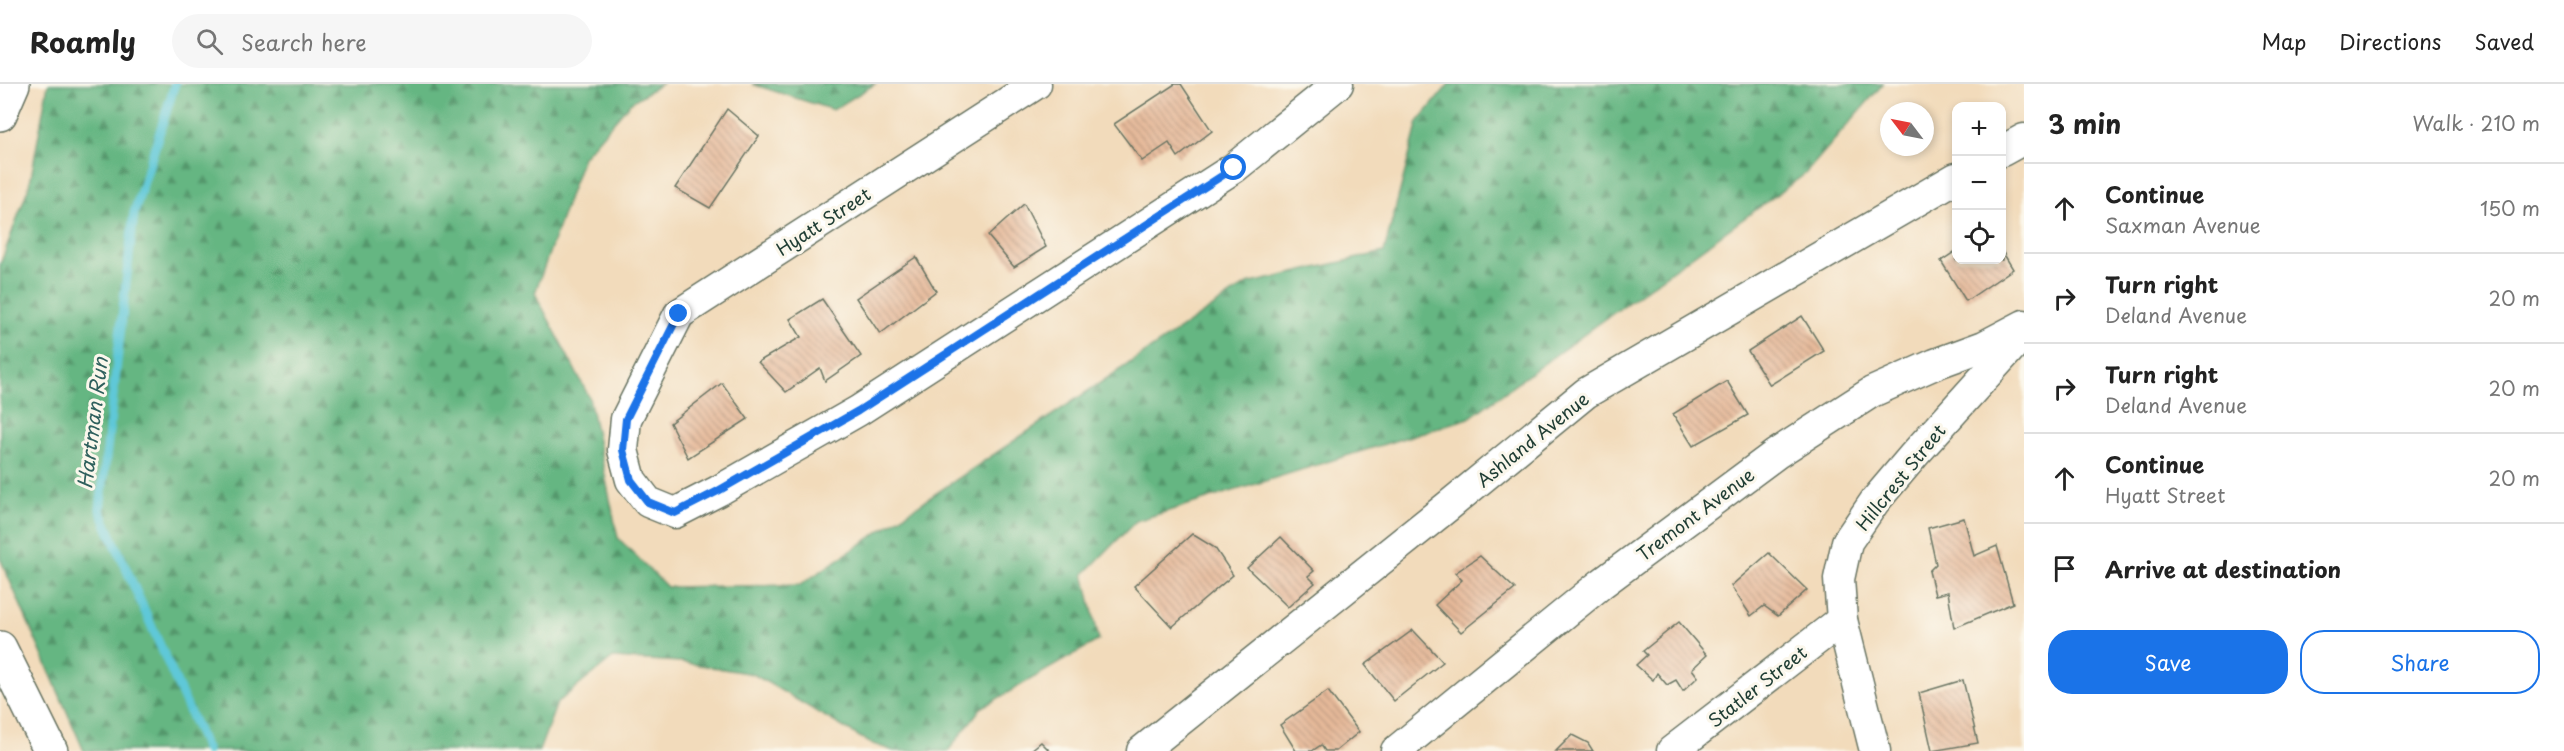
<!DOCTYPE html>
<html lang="en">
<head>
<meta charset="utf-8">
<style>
	body { margin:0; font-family:"Playpen Sans",sans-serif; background:#f6f6f6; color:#222 }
	.controls { position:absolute; right:18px; top:18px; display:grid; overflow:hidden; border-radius:12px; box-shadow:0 3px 9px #0003 }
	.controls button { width:54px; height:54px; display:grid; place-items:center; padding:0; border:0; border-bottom:2px solid #e0e0e0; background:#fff; color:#222; font:30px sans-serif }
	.compass { position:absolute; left:1880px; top:18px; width:54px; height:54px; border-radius:50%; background:#fff; box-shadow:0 3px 9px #0003; rotate:302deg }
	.stop { position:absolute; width:18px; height:18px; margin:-14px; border:4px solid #1a73e8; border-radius:50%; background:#fff }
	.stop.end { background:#1a73e8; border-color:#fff; box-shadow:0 2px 6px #0008 }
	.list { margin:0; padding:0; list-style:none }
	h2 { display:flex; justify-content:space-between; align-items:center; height:78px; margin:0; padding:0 24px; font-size:26px }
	h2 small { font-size:20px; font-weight:400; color:#767676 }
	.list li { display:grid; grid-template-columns:39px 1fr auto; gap:18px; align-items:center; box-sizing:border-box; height:90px; padding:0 24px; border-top:2px solid #e0e0e0 }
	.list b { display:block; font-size:22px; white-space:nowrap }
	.list p { margin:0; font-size:20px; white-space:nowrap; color:#767676 }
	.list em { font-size:20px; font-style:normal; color:#767676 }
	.actions { display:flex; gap:12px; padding:18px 24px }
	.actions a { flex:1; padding:14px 0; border:2px solid #1a73e8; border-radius:24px; text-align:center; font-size:21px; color:#1a73e8 }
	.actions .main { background:#1a73e8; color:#fff }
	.icon { flex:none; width:33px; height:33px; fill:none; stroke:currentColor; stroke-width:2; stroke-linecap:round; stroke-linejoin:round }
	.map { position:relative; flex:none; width:2024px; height:667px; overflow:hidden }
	header { display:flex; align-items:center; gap:36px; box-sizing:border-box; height:84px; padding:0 30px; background:#fff; border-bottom:2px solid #e0e0e0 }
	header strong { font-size:28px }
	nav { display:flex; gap:33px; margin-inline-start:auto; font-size:21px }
	.search { width:420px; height:54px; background:#f6f6f6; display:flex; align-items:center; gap:15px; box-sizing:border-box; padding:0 21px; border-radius:33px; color:#767676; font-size:22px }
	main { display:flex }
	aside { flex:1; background:#fff }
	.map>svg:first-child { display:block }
	.forest { fill:url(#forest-firs); stroke:#427a5b; stroke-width:1.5 }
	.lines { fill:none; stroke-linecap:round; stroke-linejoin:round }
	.stream { stroke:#5ec8d8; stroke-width:9 }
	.building { fill:url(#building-back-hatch) }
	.street-casing { stroke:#697463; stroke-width:33 }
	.secondary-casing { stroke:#697463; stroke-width:36 }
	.street { stroke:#fff; stroke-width:30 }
	.secondary { stroke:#fff; stroke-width:33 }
	.route { stroke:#1a73e8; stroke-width:8 }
	.labels { text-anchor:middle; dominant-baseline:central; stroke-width:6; stroke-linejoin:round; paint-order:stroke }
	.street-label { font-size:18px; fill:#1f3d34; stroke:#fbf7ec }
	.water-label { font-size:20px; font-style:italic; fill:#2f605d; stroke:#fbf7ec }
</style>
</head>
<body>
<header>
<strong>Roamly</strong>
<div class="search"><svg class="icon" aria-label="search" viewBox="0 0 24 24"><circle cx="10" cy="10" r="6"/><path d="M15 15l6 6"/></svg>Search here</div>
<nav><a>Map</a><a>Directions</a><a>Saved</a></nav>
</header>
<main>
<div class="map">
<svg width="2024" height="667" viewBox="0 0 2024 667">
	<defs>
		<pattern id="forest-firs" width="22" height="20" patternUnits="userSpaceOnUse" patternTransform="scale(1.5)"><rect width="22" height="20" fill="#65b682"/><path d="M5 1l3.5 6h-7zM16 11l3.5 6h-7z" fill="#53956b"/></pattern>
		<pattern id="building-back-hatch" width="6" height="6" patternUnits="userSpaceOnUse" patternTransform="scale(1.5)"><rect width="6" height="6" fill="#e6b99a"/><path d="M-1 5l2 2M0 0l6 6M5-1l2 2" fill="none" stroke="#ba987e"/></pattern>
	</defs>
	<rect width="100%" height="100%" fill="#fbf7ec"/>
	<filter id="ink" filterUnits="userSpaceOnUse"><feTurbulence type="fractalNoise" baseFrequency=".0167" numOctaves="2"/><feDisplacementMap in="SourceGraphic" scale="12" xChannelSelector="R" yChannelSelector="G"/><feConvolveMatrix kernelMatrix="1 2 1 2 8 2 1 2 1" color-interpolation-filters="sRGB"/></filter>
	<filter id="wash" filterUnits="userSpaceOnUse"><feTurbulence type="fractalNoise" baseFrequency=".008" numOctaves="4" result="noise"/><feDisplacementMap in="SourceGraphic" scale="24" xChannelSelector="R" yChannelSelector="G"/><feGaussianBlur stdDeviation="1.35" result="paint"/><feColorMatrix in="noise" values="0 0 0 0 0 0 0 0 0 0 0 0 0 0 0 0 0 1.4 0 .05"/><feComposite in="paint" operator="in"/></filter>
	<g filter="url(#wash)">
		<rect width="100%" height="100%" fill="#f2dbbb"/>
		<g class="forest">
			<path d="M 48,0 L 661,0 L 631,18 L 583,73 L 535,209 L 589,313 L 618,454 L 667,503 L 800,501 L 1247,200 L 1384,168 L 1418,38 L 1449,0 L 1883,0 L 1805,90 L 1469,334 L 1136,437 L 1084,490 L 1099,556 L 981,624 L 948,667 L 894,667 L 870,659 L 753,590 L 681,578 L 613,574 L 557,619 L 539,667 L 84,667 L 0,474 L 0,181 L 30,99 Z"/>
			<path d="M 752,0 L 875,0 L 833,26 Z"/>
		</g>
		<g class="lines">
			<path class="stream" d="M 175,0 L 134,129 L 100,426 L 207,667"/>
		</g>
		<g id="blocks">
			<g class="building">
				<path d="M 1175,0 L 1181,0 L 1212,47 L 1178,73 L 1169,59 L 1142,77 L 1114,40 Z"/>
				<path d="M 727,25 L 759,52 L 710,124 L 675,104 Z"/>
				<path d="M 1024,120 L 1046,163 L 1014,183 L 988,152 Z"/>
				<path d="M 1956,167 L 1956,176 L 2002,176 L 2002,167 L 2013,185 L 1966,217 L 1941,177 Z"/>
				<path d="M 916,173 L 936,207 L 880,250 L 856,214 Z"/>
				<path d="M 822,215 L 861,272 L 825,297 L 820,284 L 786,308 L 758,278 L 801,253 L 790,235 Z"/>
				<path d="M 1802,232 L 1824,267 L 1770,301 L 1748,267 Z"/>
				<path d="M 1727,297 L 1748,331 L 1693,362 L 1673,330 Z"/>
				<path d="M 722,299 L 748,335 L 688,374 L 670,339 Z"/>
				<path d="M 1964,434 L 1974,472 L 1997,462 L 2013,519 L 1954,544 L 1948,508 L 1935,511 L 1929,487 L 1936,480 L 1928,444 Z"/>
				<path d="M 1192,450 L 1215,464 L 1233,491 L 1172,543 L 1134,502 Z"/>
				<path d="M 1281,453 L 1314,487 L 1308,492 L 1315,499 L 1288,523 L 1247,484 Z"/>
				<path d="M 1769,469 L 1807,506 L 1778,532 L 1764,522 L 1751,532 L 1731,502 Z"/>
				<path d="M 1480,472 L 1515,505 L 1461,548 L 1435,521 L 1462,496 L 1455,489 Z"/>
				<path d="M 1679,538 L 1707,571 L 1692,585 L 1698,593 L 1683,607 L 1676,596 L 1667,601 L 1657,589 L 1653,596 L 1636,581 L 1647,571 L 1643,567 Z"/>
				<path d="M 1413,546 L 1443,578 L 1394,617 L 1365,581 Z"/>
				<path d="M 1963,596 L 1978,659 L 1932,667 L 1919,609 Z"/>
				<path d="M 1328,607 L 1359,648 L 1336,667 L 1325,667 L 1321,661 L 1312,667 L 1296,667 L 1280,641 Z"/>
				<path d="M 1572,651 L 1588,659 L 1593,667 L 1556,667 Z"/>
				<path d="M 1041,658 L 1050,667 L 1030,667 Z"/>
			</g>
		</g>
	</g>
	<g filter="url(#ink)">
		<use href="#blocks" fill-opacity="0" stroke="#697463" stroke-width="1.5"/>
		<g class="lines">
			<g class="street-casing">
				<g id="street">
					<path d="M 1036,0 L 679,230 L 626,335 L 623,366 L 631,396 L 648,418 L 675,429 L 718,407 L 858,327 L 1234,84 L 1338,0"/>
					<path d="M 2002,67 L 2024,55"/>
					<path d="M 1142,667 L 1447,423 L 1586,309 L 1956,94"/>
					<path d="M 1396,667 L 1601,500 L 1776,370 L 1872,308 L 1935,280 L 1984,262 L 2024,241"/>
					<path d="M 1672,667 L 1842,536"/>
					<path d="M 1875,667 L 1842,536 L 1839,495 L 1847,458 L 1875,417 L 1914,371 L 2024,249"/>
				</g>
			</g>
			<g class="secondary-casing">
				<g id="secondary">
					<path d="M 0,30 L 13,0"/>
					<path d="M 0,564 L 51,667"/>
				</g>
			</g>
			<use href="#street" class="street"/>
			<use href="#secondary" class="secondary"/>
		</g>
	</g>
	<g class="lines" filter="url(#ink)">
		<path class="route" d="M 679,230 L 626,335 L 623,366 L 631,396 L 648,418 L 675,429 L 718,407 L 858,327 L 1234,84"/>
	</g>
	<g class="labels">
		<g class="street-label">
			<text transform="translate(823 137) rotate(-33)">Hyatt Street</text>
			<text transform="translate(1532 355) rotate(-39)">Ashland Avenue</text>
			<text transform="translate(1900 393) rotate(-51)">Hillcrest Street</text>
			<text transform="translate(1695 430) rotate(-37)">Tremont Avenue</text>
			<text transform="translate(1757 602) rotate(-38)">Statler Street</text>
		</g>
		<g class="water-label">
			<text transform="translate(92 339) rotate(-83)">Hartman Run</text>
		</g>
	</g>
</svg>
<div class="controls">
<button>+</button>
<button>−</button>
<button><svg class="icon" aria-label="locate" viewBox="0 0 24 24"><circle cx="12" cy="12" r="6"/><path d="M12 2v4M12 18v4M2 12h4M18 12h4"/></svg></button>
</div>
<svg class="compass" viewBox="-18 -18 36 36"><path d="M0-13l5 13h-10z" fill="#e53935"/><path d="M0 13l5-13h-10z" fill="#767676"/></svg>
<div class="stop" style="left:1234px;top:84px"></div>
<div class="stop end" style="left:679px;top:230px"></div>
</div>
<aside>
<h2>3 min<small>Walk · 210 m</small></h2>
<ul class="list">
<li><svg class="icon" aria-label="ahead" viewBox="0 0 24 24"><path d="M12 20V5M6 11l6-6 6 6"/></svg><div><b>Continue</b><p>Saxman Avenue</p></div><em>150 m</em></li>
<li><svg class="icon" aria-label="right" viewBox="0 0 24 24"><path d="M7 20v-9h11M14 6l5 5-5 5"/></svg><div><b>Turn right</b><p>Deland Avenue</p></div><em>20 m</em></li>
<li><svg class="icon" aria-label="right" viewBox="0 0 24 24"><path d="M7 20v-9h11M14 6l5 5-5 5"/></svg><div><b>Turn right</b><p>Deland Avenue</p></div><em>20 m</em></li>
<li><svg class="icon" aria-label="ahead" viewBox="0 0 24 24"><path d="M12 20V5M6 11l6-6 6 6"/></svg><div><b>Continue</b><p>Hyatt Street</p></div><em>20 m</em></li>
<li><svg class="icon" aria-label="arrive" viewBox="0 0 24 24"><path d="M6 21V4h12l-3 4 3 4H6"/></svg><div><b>Arrive at destination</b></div></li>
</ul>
<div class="actions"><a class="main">Save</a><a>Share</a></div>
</aside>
</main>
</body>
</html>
